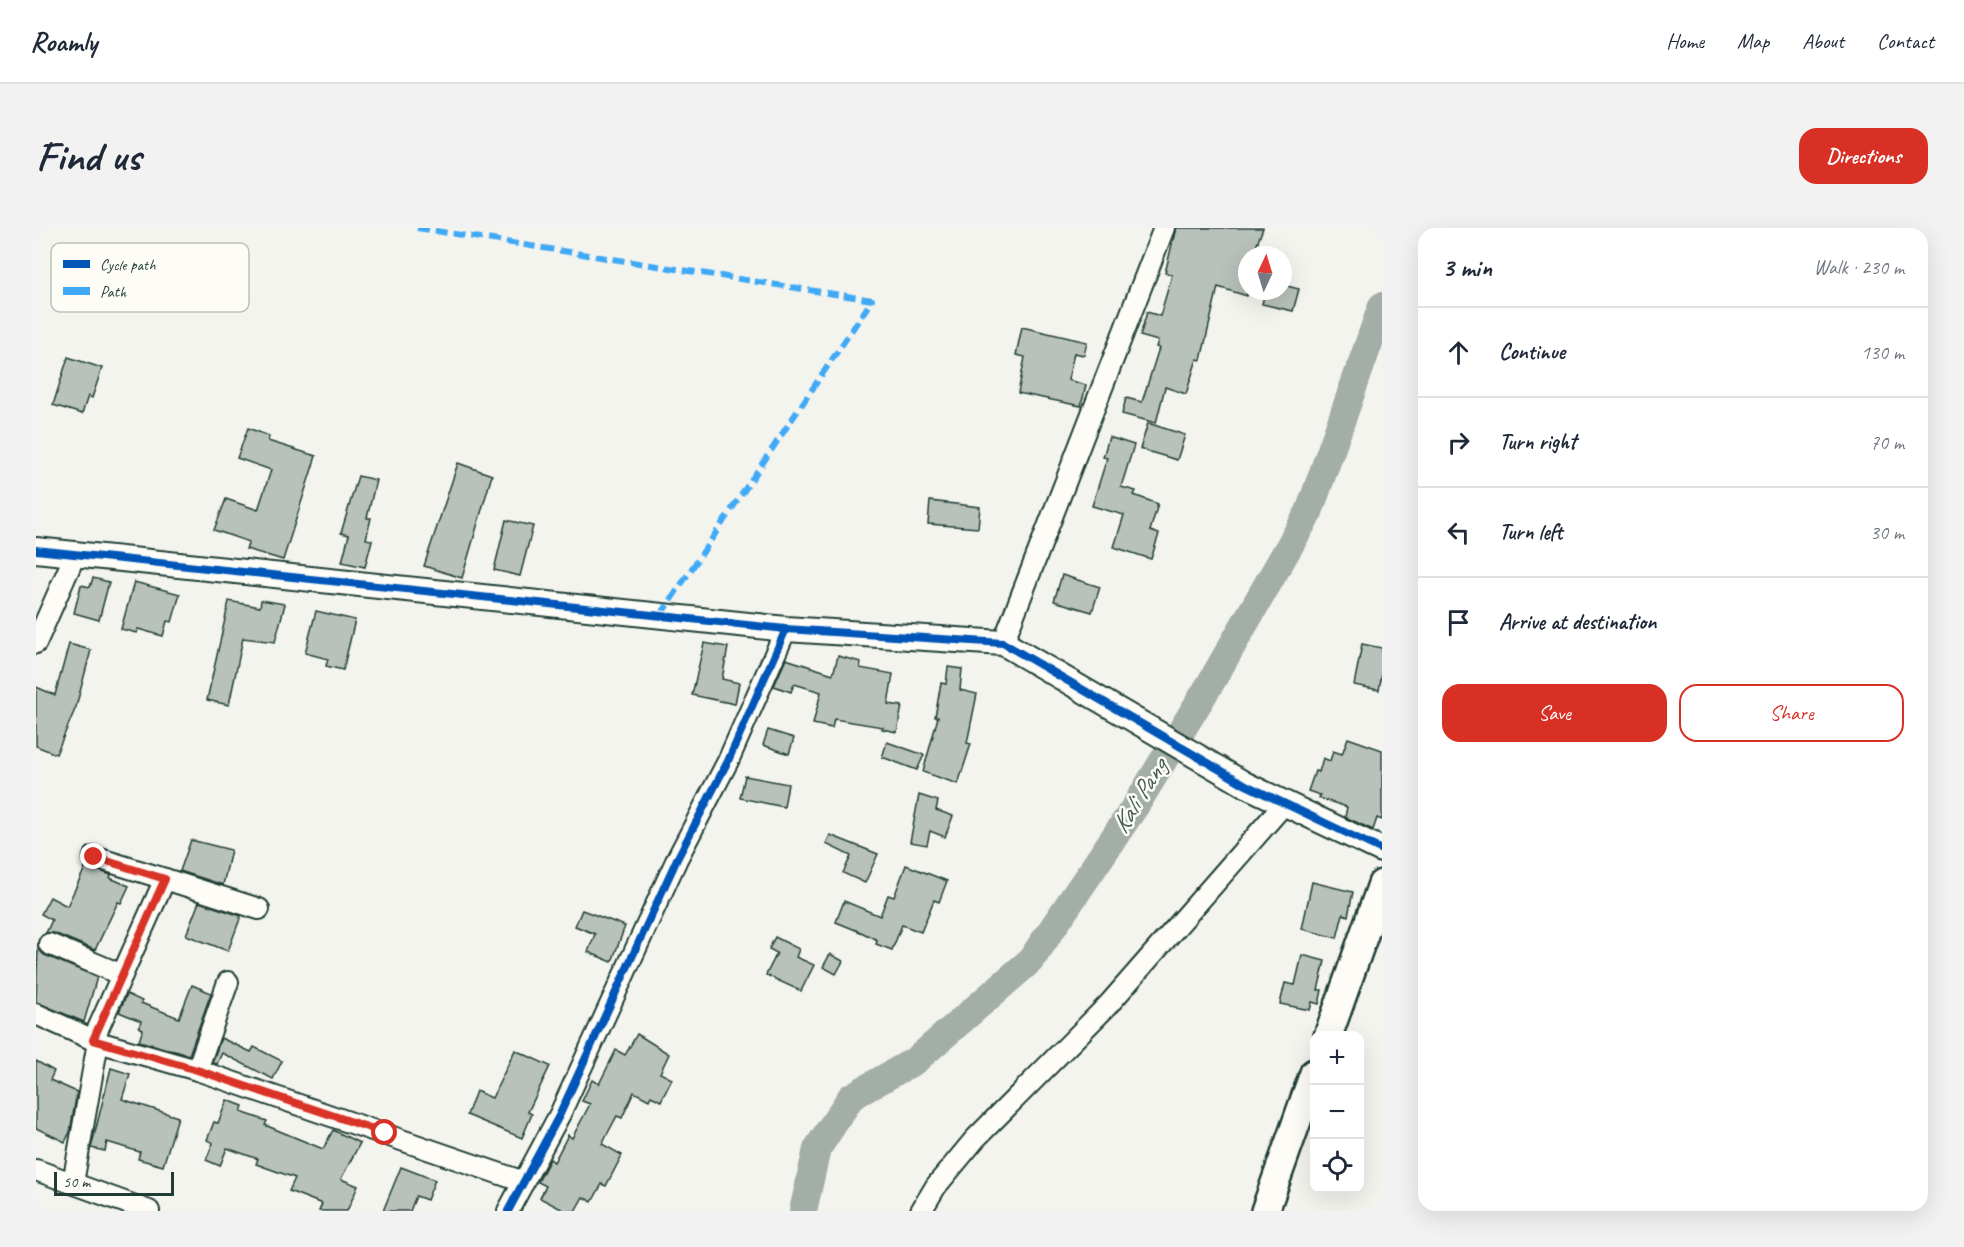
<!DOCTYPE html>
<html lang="en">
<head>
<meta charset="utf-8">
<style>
	body { margin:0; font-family:Caveat,sans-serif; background:#f2f2f3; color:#1f2937 }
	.controls { position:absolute; right:18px; bottom:18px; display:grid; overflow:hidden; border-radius:12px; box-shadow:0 6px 24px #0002 }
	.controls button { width:54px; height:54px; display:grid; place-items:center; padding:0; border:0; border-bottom:2px solid #e0e1e3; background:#fff; color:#1f2937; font:30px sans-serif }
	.compass { position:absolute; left:1202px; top:18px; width:54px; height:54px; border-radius:50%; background:#fff; box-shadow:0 6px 24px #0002; rotate:4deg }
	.scale { position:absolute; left:18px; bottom:15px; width:120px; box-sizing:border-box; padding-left:6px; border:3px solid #1f3d34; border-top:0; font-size:16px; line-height:21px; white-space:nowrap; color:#1f3d34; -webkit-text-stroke:4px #fdfcf7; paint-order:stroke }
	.stop { position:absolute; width:18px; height:18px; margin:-14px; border:4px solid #d93025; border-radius:50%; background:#fff }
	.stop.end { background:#d93025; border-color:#fff; box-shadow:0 2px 6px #0008 }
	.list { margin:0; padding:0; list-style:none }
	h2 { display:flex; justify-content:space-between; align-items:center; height:78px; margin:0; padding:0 24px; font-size:26px }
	h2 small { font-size:20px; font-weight:400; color:#747a83 }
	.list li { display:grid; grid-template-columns:39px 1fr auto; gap:18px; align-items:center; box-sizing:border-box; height:90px; padding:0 24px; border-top:2px solid #e0e1e3 }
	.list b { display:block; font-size:22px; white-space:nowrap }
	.list em { font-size:20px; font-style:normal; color:#747a83 }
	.actions { display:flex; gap:12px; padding:18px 24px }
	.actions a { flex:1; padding:14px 0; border:2px solid #d93025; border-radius:18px; text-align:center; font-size:21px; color:#d93025 }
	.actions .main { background:#d93025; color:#fff }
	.icon { flex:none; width:33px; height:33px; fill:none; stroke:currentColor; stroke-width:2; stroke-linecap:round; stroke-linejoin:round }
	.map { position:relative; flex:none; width:1346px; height:983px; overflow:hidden; border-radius:18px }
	header { display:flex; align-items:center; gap:36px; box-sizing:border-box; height:84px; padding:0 30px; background:#fff; border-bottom:2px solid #e0e1e3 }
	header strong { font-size:28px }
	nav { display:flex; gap:33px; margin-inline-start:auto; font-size:21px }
	.intro { display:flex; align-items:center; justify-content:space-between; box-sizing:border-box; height:144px; padding:0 36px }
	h1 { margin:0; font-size:42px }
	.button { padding:15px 27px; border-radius:18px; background:#d93025; color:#fff; font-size:21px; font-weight:700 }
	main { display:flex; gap:36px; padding:0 36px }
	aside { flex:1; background:#fff; border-radius:18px; box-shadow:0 6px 24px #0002 }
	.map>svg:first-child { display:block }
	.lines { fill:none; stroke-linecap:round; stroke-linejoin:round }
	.river { stroke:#a3aea7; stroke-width:28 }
	.building { fill:#b9c1bb; stroke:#1f3d34; stroke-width:1.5 }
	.minor-casing { stroke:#1f3d34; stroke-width:24 }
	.tertiary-casing { stroke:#1f3d34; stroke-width:28 }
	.secondary-casing { stroke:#1f3d34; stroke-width:32 }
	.minor { stroke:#fdfcf7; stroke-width:20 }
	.tertiary { stroke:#fdfcf7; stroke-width:24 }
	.secondary { stroke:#fdfcf7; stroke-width:27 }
	.quiet { stroke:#3fa9f5; stroke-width:6; stroke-dasharray:12 6; stroke-linecap:butt }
	.cycleway-casing { stroke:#fdfcf7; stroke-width:11 }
	.cycleway { stroke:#0057b8; stroke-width:8 }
	.route { stroke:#d93025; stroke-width:8 }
	.labels { text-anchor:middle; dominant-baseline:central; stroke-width:5; stroke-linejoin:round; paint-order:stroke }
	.water-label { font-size:26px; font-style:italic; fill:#475f56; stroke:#fdfcf7 }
	.key { fill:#fdfcf7; stroke:#bac3bc; stroke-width:1.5 }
	.key-label { font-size:16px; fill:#1f3d34 }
</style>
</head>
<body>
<header>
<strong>Roamly</strong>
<nav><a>Home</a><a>Map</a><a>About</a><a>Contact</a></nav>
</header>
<div class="intro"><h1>Find us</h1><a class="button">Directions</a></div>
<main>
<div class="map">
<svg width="1346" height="983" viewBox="0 0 1346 983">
	<rect width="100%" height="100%" fill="#f4f4ef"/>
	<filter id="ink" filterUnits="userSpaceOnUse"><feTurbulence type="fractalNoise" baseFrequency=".0167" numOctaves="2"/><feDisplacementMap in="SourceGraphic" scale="12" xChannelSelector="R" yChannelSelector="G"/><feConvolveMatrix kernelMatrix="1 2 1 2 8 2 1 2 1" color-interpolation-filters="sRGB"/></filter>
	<g filter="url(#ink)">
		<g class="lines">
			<path class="river" d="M 767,983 L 781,921 L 815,869 L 880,832 L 995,732 L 1100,577 L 1174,456 L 1273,284 L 1346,78"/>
		</g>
		<g class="building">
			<path d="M 1140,0 L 1227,0 L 1217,27 L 1211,27 L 1211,68 L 1182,59 L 1165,132 L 1161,131 L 1150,166 L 1129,159 L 1120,195 L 1086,186 L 1090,170 L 1106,174 L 1123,120 L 1120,119 L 1122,113 L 1104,108 L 1111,84 L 1124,88 L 1136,47 L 1129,45 Z"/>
			<path d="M 1247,57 L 1263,61 L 1257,83 L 1226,76 L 1229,63 L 1247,63 Z"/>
			<path d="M 986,99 L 1051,114 L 1048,127 L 1038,125 L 1032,152 L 1050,157 L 1045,178 L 982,165 L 989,129 L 980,127 Z"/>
			<path d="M 32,129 L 66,140 L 56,170 L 52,168 L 46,186 L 17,177 Z"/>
			<path d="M 1112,195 L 1149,207 L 1141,232 L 1104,221 Z"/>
			<path d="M 212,200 L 233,208 L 232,213 L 280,228 L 247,332 L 210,321 L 213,314 L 178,302 L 190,271 L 222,282 L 235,242 L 201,230 Z"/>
			<path d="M 1073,209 L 1098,217 L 1085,259 L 1100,263 L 1098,267 L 1122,276 L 1114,303 L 1123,306 L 1115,331 L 1078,319 L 1088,287 L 1056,278 L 1071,230 L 1067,229 Z"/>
			<path d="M 422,235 L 456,247 L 426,350 L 388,338 Z"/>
			<path d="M 322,248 L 340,252 L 331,290 L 335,290 L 330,311 L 336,312 L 329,339 L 306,334 L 313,307 L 305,305 Z"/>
			<path d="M 894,273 L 944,279 L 942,300 L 892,296 Z"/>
			<path d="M 470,292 L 497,298 L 484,348 L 458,342 Z"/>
			<path d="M 1026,347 L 1064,359 L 1056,384 L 1018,373 Z"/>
			<path d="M 57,350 L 73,354 L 63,392 L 38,385 L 45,357 L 54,359 Z"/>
			<path d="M 98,354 L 144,366 L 136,394 L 131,393 L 127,408 L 102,401 L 101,405 L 85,401 Z"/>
			<path d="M 225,372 L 249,376 L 239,414 L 207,410 L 193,477 L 171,472 L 193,373 L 224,379 Z"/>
			<path d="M 280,383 L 319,392 L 307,442 L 290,438 L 292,431 L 269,425 Z"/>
			<path d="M 668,415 L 692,419 L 686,451 L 703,455 L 699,476 L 656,467 Z"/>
			<path d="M 33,416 L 55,422 L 40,479 L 20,526 L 0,518 L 0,459 L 19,467 Z"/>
			<path d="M 1326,416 L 1346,420 L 1346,446 L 1343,462 L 1318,457 Z"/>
			<path d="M 802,428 L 825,434 L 824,440 L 857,446 L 852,476 L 866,478 L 861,504 L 846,501 L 847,499 L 798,491 L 796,500 L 777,496 L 785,464 L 758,456 L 755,464 L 738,458 L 750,431 L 797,446 Z"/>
			<path d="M 912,439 L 926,441 L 924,462 L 941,466 L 931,515 L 935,516 L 922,556 L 887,544 L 902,489 L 899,489 L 905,455 L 910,456 Z"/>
			<path d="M 732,502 L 758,510 L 753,526 L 727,517 Z"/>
			<path d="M 1312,510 L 1346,522 L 1346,592 L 1341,590 L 1337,602 L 1309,589 L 1311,579 L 1283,570 L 1284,567 L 1272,563 L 1279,543 L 1283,544 L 1287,530 L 1294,533 L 1297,523 L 1306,526 Z"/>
			<path d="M 851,514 L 888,527 L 881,542 L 846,529 Z"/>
			<path d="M 709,548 L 752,556 L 748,579 L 704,570 Z"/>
			<path d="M 883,567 L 902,573 L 900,582 L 917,588 L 909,609 L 894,603 L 891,617 L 874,614 Z"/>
			<path d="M 794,607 L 842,626 L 829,655 L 807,645 L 815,628 L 790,616 Z"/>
			<path d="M 155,612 L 195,622 L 187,657 L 144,643 Z"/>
			<path d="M 870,637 L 911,653 L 903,674 L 898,672 L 885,704 L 866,697 L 856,722 L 840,716 L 841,712 L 827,705 L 800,694 L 808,673 L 844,688 L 852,667 L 858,669 Z"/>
			<path d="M 50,638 L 75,647 L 74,650 L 93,658 L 85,675 L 82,674 L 59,722 L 18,705 L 10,705 L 16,692 L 5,686 L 14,669 L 31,678 Z"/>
			<path d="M 1276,654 L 1317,664 L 1312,688 L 1307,686 L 1301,710 L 1266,701 Z"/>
			<path d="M 163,674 L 205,688 L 192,723 L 150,707 Z"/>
			<path d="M 546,682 L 589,698 L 576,734 L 552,724 L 559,706 L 539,698 Z"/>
			<path d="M 739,709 L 763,721 L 760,729 L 778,737 L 765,763 L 730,747 L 741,725 L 733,721 Z"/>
			<path d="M 2,720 L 8,727 L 61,749 L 48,794 L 0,774 Z"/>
			<path d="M 794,726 L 807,733 L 800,746 L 787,739 Z"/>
			<path d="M 1266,727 L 1289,733 L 1282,762 L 1286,762 L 1283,776 L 1276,774 L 1274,782 L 1244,776 L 1249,755 L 1259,757 Z"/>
			<path d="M 156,757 L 175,765 L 153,827 L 103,813 L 107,801 L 103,799 L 105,793 L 83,784 L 91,766 L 106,773 L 105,775 L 143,790 Z"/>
			<path d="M 601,806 L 633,826 L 624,845 L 636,851 L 625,873 L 615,868 L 613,872 L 598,864 L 586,890 L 581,888 L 566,916 L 586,927 L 570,958 L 566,956 L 556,974 L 547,969 L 539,983 L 529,983 L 504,970 L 510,958 L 502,954 L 514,931 L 518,934 L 532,907 L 536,910 L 554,876 L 546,873 L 556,852 L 563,856 L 580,822 L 589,827 Z"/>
			<path d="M 185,810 L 215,824 L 218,819 L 246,833 L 237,851 L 186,825 L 181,836 L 176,835 Z"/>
			<path d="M 479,822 L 514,838 L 492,884 L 496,886 L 486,910 L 431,887 L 440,863 L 456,870 Z"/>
			<path d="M 0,833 L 18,843 L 14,852 L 41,864 L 34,904 L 29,914 L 0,900 Z"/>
			<path d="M 75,840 L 94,846 L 86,871 L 142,889 L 127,938 L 102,931 L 104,924 L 71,914 L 69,923 L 55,920 Z"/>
			<path d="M 191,872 L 207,878 L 205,884 L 231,893 L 229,897 L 287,921 L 297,902 L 324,915 L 305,951 L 322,958 L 311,983 L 283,983 L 286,976 L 253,963 L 259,950 L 220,936 L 222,931 L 191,920 L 184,938 L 170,932 L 177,915 L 171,912 L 178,894 L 182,895 Z"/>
			<path d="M 365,939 L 399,952 L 391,972 L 380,968 L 374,983 L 347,983 Z"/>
		</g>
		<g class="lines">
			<g class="minor-casing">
				<g id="minor">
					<path d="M 0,415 L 39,327"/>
					<path d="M 967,415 L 1128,0"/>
					<path d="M 129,651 L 223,681"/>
					<path d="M 13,716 L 86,747"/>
					<path d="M 0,786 L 62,814 L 161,842 L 488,954"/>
					<path d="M 57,812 L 129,651 L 58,629"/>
					<path d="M 161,842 L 192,754"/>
					<path d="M 0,942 L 113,983"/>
					<path d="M 37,955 L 62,814"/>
					<path d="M 472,983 L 524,886 L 641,631 L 692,533 L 750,401"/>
					<path d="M 885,983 L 900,958 L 939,911 L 1073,776 L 1249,575"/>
				</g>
			</g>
			<g class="tertiary-casing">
				<path id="tertiary" d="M 0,322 L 750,401 L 967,415 L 1210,557 L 1346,622"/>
			</g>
			<g class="secondary-casing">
				<g id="secondary">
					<path d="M 1292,808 L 1346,656"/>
					<path d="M 1229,983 L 1278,845"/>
				</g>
			</g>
			<use href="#minor" class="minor"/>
			<use href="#tertiary" class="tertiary"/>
			<use href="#secondary" class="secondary"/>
			<path class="quiet" d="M 381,0 L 836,72 L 624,388"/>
			<g class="cycleway-casing">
				<g id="cycleway">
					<path d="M 0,322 L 750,401 L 967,415 L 1210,557 L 1346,622"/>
					<path d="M 472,983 L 524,886 L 641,631 L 692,533 L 750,401"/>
				</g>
			</g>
			<use href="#cycleway" class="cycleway"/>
		</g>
	</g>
	<g class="lines" filter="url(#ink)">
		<path class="route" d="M 58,629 L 129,651 L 57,812 L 161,842 L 349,905"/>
	</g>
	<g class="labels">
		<g class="water-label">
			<text transform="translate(1103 568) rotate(-58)">Kali Pang</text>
		</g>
	</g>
	<rect x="15" y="15" width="198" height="69" rx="9" class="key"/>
	<rect x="27" y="32" width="27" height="8" fill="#0057b8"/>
	<rect x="27" y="59" width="27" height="8" fill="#3fa9f5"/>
	<g class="key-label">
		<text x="64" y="42">Cycle path</text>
		<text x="64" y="69">Path</text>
	</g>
</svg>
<div class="controls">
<button>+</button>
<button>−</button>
<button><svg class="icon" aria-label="locate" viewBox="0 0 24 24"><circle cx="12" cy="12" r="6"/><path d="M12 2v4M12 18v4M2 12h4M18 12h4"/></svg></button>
</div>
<svg class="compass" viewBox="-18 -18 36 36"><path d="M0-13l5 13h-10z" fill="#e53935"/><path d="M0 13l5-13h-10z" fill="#747a83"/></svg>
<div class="scale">50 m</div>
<div class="stop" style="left:349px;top:905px"></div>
<div class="stop end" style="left:58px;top:629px"></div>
</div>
<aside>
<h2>3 min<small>Walk · 230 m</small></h2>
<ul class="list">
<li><svg class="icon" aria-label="ahead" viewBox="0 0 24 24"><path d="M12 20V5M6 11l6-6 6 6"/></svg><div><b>Continue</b></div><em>130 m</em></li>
<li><svg class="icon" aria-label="right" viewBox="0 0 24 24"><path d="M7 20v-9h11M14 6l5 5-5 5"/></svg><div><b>Turn right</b></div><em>70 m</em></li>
<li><svg class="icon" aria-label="left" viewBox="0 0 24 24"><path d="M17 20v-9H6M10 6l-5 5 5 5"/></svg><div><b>Turn left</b></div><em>30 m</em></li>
<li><svg class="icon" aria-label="arrive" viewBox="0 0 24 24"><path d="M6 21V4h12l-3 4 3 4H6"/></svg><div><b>Arrive at destination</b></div></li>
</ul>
<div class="actions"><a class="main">Save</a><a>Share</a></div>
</aside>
</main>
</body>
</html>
